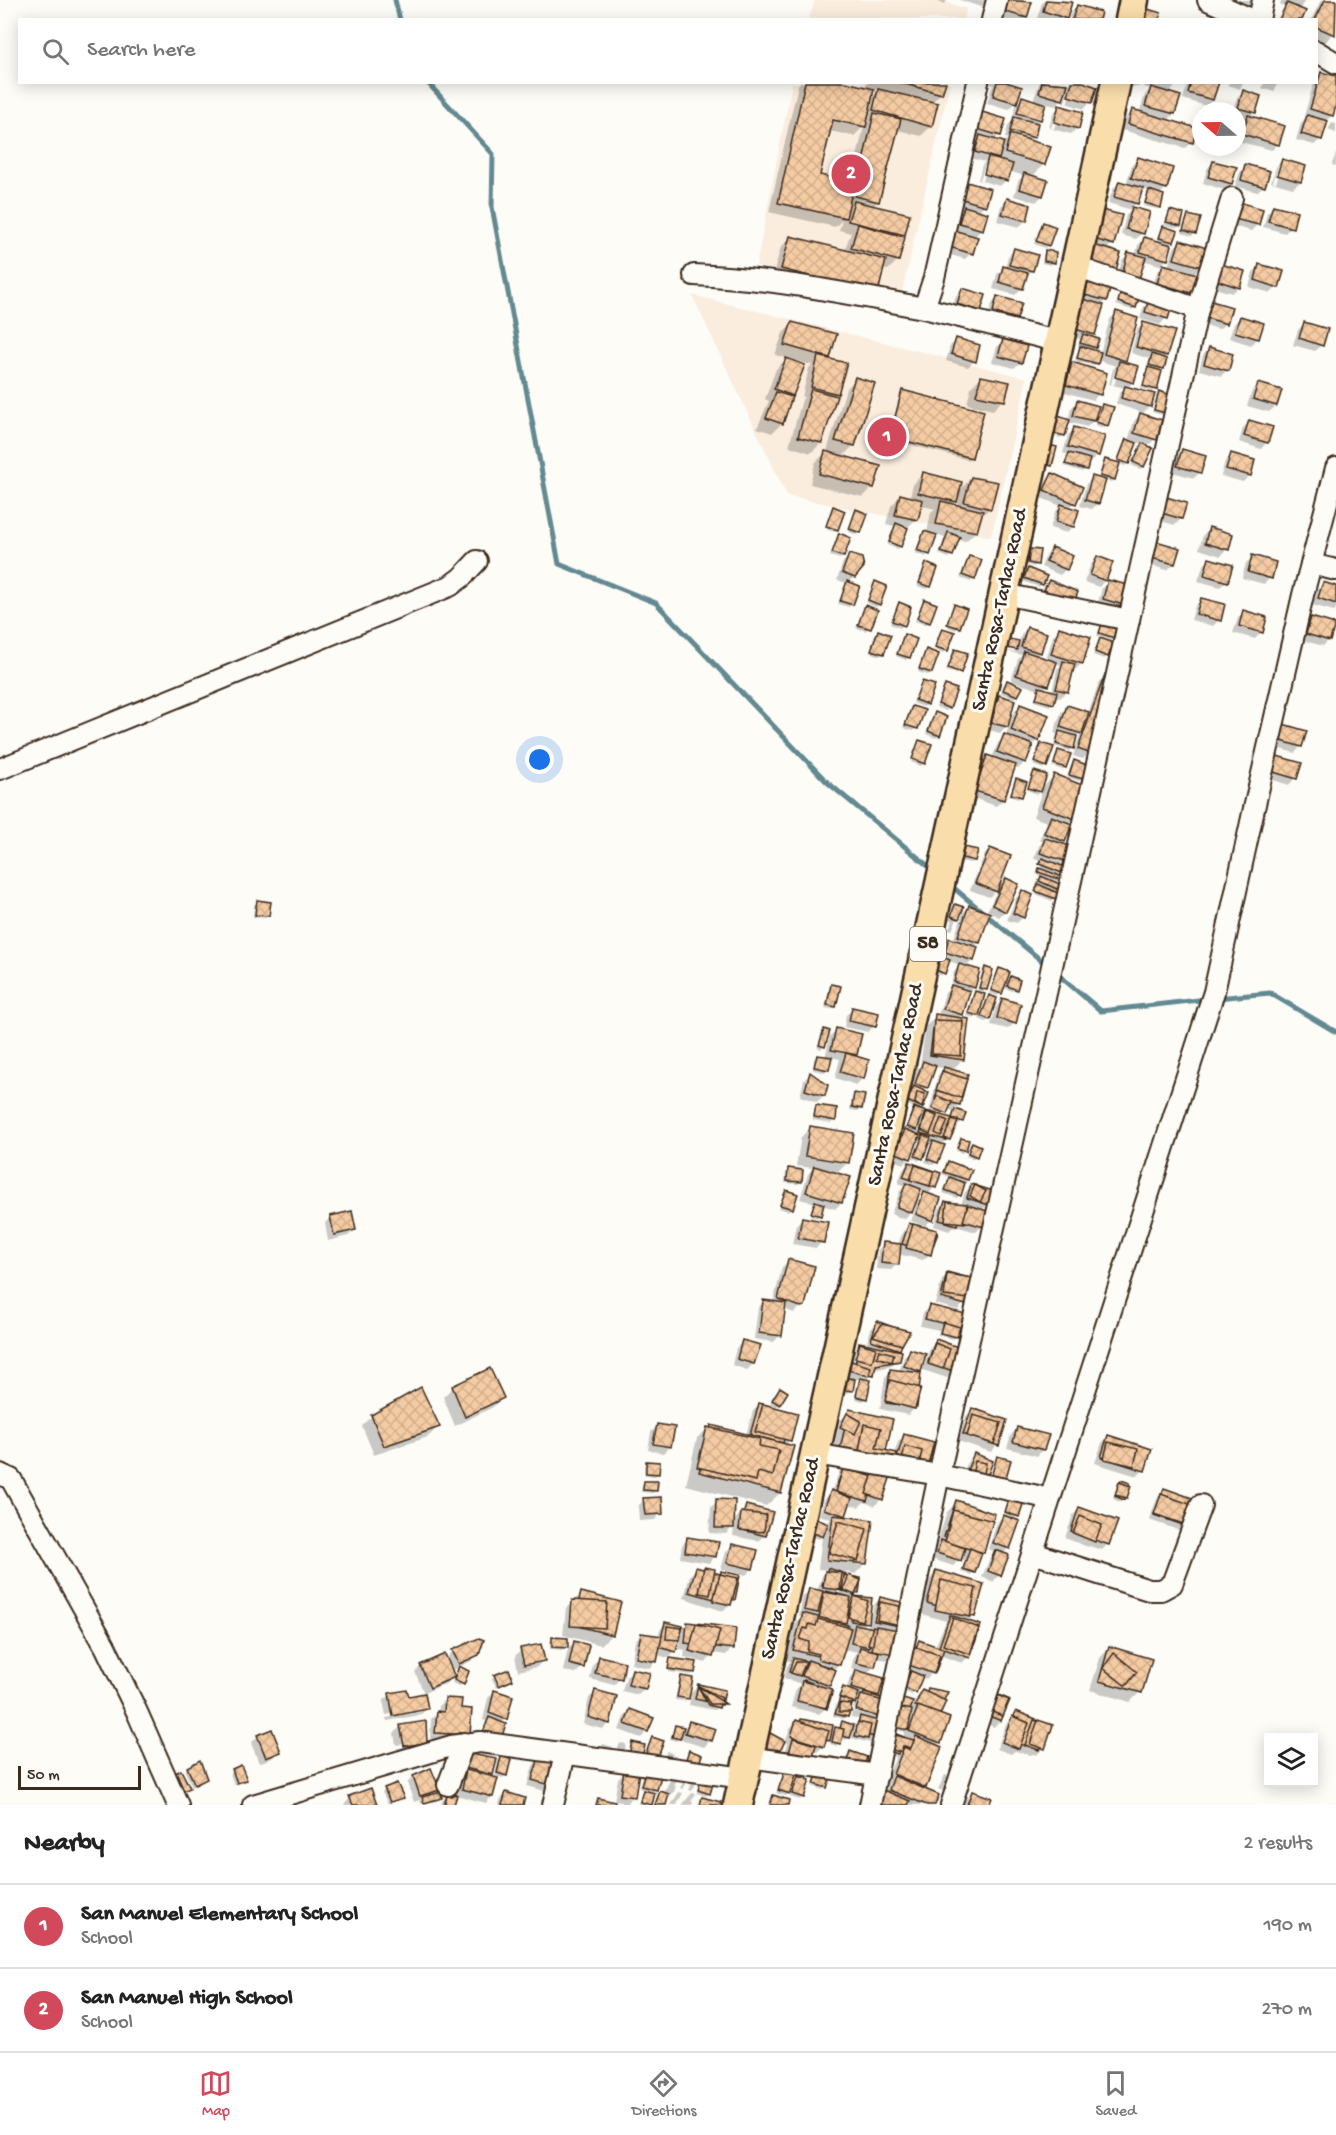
<!DOCTYPE html>
<html lang="en">
<head>
<meta charset="utf-8">
<style>
	body { margin:0; font-family:"Gochi Hand",sans-serif; background:#f6f6f6; color:#222 }
	.controls { position:absolute; right:18px; bottom:18px; display:grid; overflow:hidden; border-radius:0px; box-shadow:0 3px 15px #0003 }
	.controls button { width:54px; height:54px; display:grid; place-items:center; padding:0; border:0; border-bottom:2px solid #e0e0e0; background:#fff; color:#222; font:30px sans-serif }
	.compass { position:absolute; left:1192px; top:102px; width:54px; height:54px; border-radius:50%; background:#fff; box-shadow:0 3px 15px #0003; rotate:290deg }
	.scale { position:absolute; left:18px; bottom:15px; width:123px; box-sizing:border-box; padding-left:6px; border:3px solid #3b2a1e; border-top:0; font-size:16px; line-height:21px; white-space:nowrap; color:#3b2a1e; -webkit-text-stroke:4px #fdfcf7; paint-order:stroke }
	.you { position:absolute; left:540px; top:760px; width:21px; height:21px; margin:-15px; border:4px solid #fff; border-radius:50%; background:#1a73e8; box-shadow:0 0 0 9px #1a73e833 }
	.badge { display:grid; place-items:center; width:39px; height:39px; border-radius:50%; background:#d1495b; color:#fff; font-size:20px; font-weight:700 }
	.pin { position:absolute; translate:-50% -50%; border:3px solid #fff; box-shadow:0 2px 6px #0006 }
	.list { margin:0; padding:0; list-style:none }
	h2 { display:flex; justify-content:space-between; align-items:center; height:78px; margin:0; padding:0 24px; font-size:26px }
	h2 small { font-size:20px; font-weight:400; color:#767676 }
	.list li { display:grid; grid-template-columns:39px 1fr auto; gap:18px; align-items:center; box-sizing:border-box; height:84px; padding:0 24px; border-top:2px solid #e0e0e0 }
	.list b { display:block; font-size:22px; white-space:nowrap }
	.list p { margin:0; font-size:20px; white-space:nowrap; color:#767676 }
	.list em { font-size:20px; font-style:normal; color:#767676 }
	.icon { flex:none; width:33px; height:33px; fill:none; stroke:currentColor; stroke-width:2; stroke-linecap:round; stroke-linejoin:round }
	.map { position:relative; flex:none; width:1336px; height:1805px; overflow:hidden }
	.search { position:absolute; background:#fff; box-shadow:0 3px 15px #0003; left:18px; right:18px; top:18px; height:66px; display:flex; align-items:center; gap:15px; box-sizing:border-box; padding:0 21px; border-radius:0px; color:#767676; font-size:22px }
	.sheet { height:246px; background:#fff }
	nav { display:flex; justify-content:space-around; align-items:center; box-sizing:border-box; height:84px; border-top:2px solid #e0e0e0; background:#fff; font-size:16px; color:#767676 }
	nav a { display:grid; justify-items:center; gap:3px }
	nav .on { color:#d1495b }
	.map>svg:first-child { display:block }
	.built { fill:#faedde }
	.shadow { fill:#0003; fill-rule:evenodd }
	.lines { fill:none; stroke-linecap:round; stroke-linejoin:round }
	.stream { stroke:#638991; stroke-width:5 }
	.building { fill:url(#building-cross-hatch); stroke:#3b2a1e; stroke-width:1.5 }
	.minor-casing { stroke:#3b2a1e; stroke-width:24 }
	.highway-casing { stroke:#3b2a1e; stroke-width:33 }
	.minor { stroke:#fdfcf7; stroke-width:20 }
	.highway { stroke:#f9ddab; stroke-width:28 }
	.labels { text-anchor:middle; dominant-baseline:central; stroke-width:6; stroke-linejoin:round; paint-order:stroke }
	.shield { fill:#fdfcf7; stroke:#75695f; stroke-width:1.5 }
	.shield-label { font-size:20px; font-weight:bold; fill:#3b2a1e }
	.street-label { font-size:21px; fill:#3b2a1e; stroke:#fdfcf7 }
</style>
</head>
<body>
<div class="map">
<svg width="1336" height="1805" viewBox="0 0 1336 1805">
	<defs>
		<pattern id="building-cross-hatch" width="8" height="8" patternUnits="userSpaceOnUse" patternTransform="scale(1.5)"><rect width="8" height="8" fill="#f4cba3"/><path d="M0 0l8 8M0 8l8-8" fill="none" stroke="#d2ae8c"/></pattern>
	</defs>
	<rect width="100%" height="100%" fill="#fdfcf7"/>
	<filter id="ink" filterUnits="userSpaceOnUse"><feTurbulence type="fractalNoise" baseFrequency=".0167" numOctaves="2"/><feDisplacementMap in="SourceGraphic" scale="12" xChannelSelector="R" yChannelSelector="G"/><feConvolveMatrix kernelMatrix="1 2 1 2 8 2 1 2 1" color-interpolation-filters="sRGB"/></filter>
	<g filter="url(#ink)">
		<g class="built">
			<path d="M 815,0 L 939,0 L 966,9 L 964,19 L 809,19 Z"/>
			<path d="M 792,83 L 950,83 L 900,301 L 756,266 Z"/>
			<path d="M 692,295 L 1027,378 L 991,537 L 787,496 Z"/>
		</g>
		<g class="shadow">
			<path d="M 934,0 L 948,0 L 944,4 Z"/>
			<path d="M 959,0 L 988,0 L 981,7 Z"/>
			<path d="M 1005,0 L 1022,0 L 1030,3 L 1026,17 L 1024,20 L 1006,20 L 998,17 Z"/>
			<path d="M 1045,0 L 1059,0 L 1070,3 L 1065,18 L 1064,20 L 1043,20 L 1037,18 L 1042,3 Z"/>
			<path d="M 1225,0 L 1254,0 L 1247,8 Z"/>
			<path d="M 1282,0 L 1306,0 L 1300,10 L 1300,20 L 1277,20 L 1284,7 L 1280,5 Z"/>
			<path d="M 1321,0 L 1336,0 L 1336,29 L 1324,44 L 1316,41 L 1316,20 L 1311,20 Z"/>
			<path d="M 1077,6 L 1097,20 L 1069,20 L 1071,13 Z"/>
			<path d="M 1321,74 L 1336,78 L 1336,100 L 1332,115 L 1326,121 L 1321,139 L 1314,145 L 1296,140 L 1301,123 L 1307,116 L 1304,116 L 1314,82 L 1316,82 L 1316,78 Z"/>
			<path d="M 800,82 L 839,82 L 865,88 L 867,82 L 944,82 L 941,93 L 931,103 L 931,126 L 921,136 L 898,130 L 878,201 L 873,207 L 904,234 L 901,237 L 898,260 L 888,270 L 882,269 L 877,293 L 772,278 L 781,247 L 791,237 L 844,251 L 851,233 L 839,230 L 842,220 L 835,227 L 769,212 L 798,85 ZM 873,88 L 880,90 L 870,99 L 872,92 ZM 864,126 L 851,184 L 819,177 L 829,131 L 854,136 Z"/>
			<path d="M 984,82 L 1011,82 L 1008,85 L 1020,88 L 1016,103 L 1009,109 L 987,103 L 992,88 L 994,85 Z"/>
			<path d="M 1040,82 L 1058,82 L 1066,85 L 1064,90 L 1072,82 L 1091,102 L 1084,109 L 1063,102 L 1064,97 L 1055,106 L 1045,103 L 1040,119 L 1035,124 L 1033,137 L 1029,142 L 1044,164 L 1032,177 L 1042,196 L 1036,202 L 1014,196 L 1018,181 L 1024,176 L 1009,171 L 1006,180 L 1000,186 L 978,180 L 982,165 L 985,162 L 970,158 L 974,143 L 980,138 L 971,135 L 976,120 L 982,114 L 999,135 L 994,141 L 1003,143 L 1008,139 L 1005,138 L 1008,125 L 1013,120 L 1012,119 L 1016,105 L 1022,98 L 1033,101 ZM 1069,87 L 1072,87 L 1067,104 L 1065,103 ZM 985,164 L 988,164 L 983,181 L 980,180 Z"/>
			<path d="M 1124,82 L 1142,82 L 1138,87 L 1124,85 Z"/>
			<path d="M 1146,82 L 1175,82 L 1174,88 L 1168,94 L 1174,114 L 1167,121 L 1191,142 L 1185,148 L 1122,130 L 1126,117 L 1132,111 L 1139,113 L 1145,95 L 1151,89 L 1144,87 Z"/>
			<path d="M 1188,82 L 1217,82 L 1212,100 L 1206,106 L 1183,99 Z"/>
			<path d="M 1229,82 L 1243,82 L 1240,89 L 1228,85 Z"/>
			<path d="M 1264,82 L 1278,82 L 1274,92 L 1262,88 Z"/>
			<path d="M 1244,92 L 1254,112 L 1250,117 L 1278,144 L 1272,150 L 1237,141 L 1242,123 L 1247,118 L 1237,115 L 1237,111 L 1233,111 L 1237,98 Z"/>
			<path d="M 1060,107 L 1077,128 L 1071,134 L 1049,128 L 1053,113 ZM 1056,112 L 1059,112 L 1054,129 L 1051,128 Z"/>
			<path d="M 1332,123 L 1336,124 L 1336,133 L 1328,130 Z"/>
			<path d="M 1202,147 L 1228,147 L 1222,153 Z"/>
			<path d="M 1336,153 L 1336,166 L 1332,165 Z"/>
			<path d="M 1138,159 L 1166,188 L 1159,195 L 1159,207 L 1157,209 L 1143,206 L 1147,195 L 1150,191 L 1141,189 L 1136,203 L 1131,209 L 1148,213 L 1142,233 L 1136,239 L 1121,235 L 1126,215 L 1132,210 L 1108,203 L 1113,189 L 1119,182 L 1126,184 L 1132,165 Z"/>
			<path d="M 1282,160 L 1300,182 L 1293,188 L 1271,182 L 1276,167 ZM 1278,166 L 1281,166 L 1276,183 L 1273,182 Z"/>
			<path d="M 1213,162 L 1231,183 L 1224,190 L 1203,183 L 1207,169 Z"/>
			<path d="M 1246,165 L 1263,186 L 1257,192 L 1235,186 L 1240,172 Z"/>
			<path d="M 967,184 L 984,205 L 978,212 L 982,229 L 973,238 L 971,253 L 965,259 L 943,253 L 947,238 L 956,230 L 954,229 L 958,215 L 965,207 L 956,205 L 961,190 Z"/>
			<path d="M 1008,200 L 1030,206 L 1025,221 L 1019,227 L 997,221 L 1001,206 Z"/>
			<path d="M 1274,206 L 1291,227 L 1285,233 L 1263,227 L 1267,213 Z"/>
			<path d="M 1233,210 L 1262,210 L 1257,225 L 1251,231 L 1229,225 Z"/>
			<path d="M 1170,212 L 1180,225 L 1177,228 L 1164,225 Z"/>
			<path d="M 1188,216 L 1195,233 L 1192,236 L 1182,233 L 1186,219 Z"/>
			<path d="M 1097,218 L 1112,244 L 1081,275 Z"/>
			<path d="M 1044,224 L 1048,245 L 1045,248 L 1034,244 Z"/>
			<path d="M 1163,228 L 1173,242 L 1169,246 L 1167,259 L 1161,265 L 1168,267 L 1174,248 L 1180,241 L 1205,249 L 1200,267 L 1192,275 L 1202,277 L 1191,300 L 1152,289 L 1157,272 L 1163,266 L 1143,260 L 1116,280 L 1122,260 L 1128,254 L 1135,256 L 1138,245 L 1145,239 L 1157,242 Z"/>
			<path d="M 1014,250 L 1032,271 L 1025,277 L 1021,289 L 1015,295 L 993,289 L 997,274 L 1005,268 L 1008,256 Z"/>
			<path d="M 1046,252 L 1053,262 L 1050,265 L 1042,263 L 1043,254 Z"/>
			<path d="M 1260,266 L 1277,287 L 1271,293 L 1249,287 L 1253,272 Z"/>
			<path d="M 1215,272 L 1239,287 L 1232,293 L 1211,287 Z"/>
			<path d="M 1089,284 L 1106,300 L 1101,305 L 1094,334 L 1090,338 L 1095,347 L 1092,351 L 1100,353 L 1110,319 L 1117,313 L 1124,360 L 1122,363 L 1133,382 L 1127,388 L 1150,406 L 1143,413 L 1116,404 L 1119,394 L 1124,388 L 1109,384 L 1113,369 L 1116,366 L 1097,360 L 1094,366 L 1075,361 L 1078,351 L 1082,347 L 1078,346 L 1080,339 L 1069,335 L 1077,307 L 1086,298 L 1083,297 ZM 1116,368 L 1119,368 L 1114,385 L 1111,384 Z"/>
			<path d="M 962,290 L 984,296 L 980,311 L 973,317 L 951,311 L 956,296 Z"/>
			<path d="M 1122,292 L 1135,307 L 1132,310 L 1116,305 Z"/>
			<path d="M 998,297 L 1020,304 L 1015,319 L 1009,325 L 987,319 L 992,304 Z"/>
			<path d="M 1149,301 L 1166,318 L 1160,325 L 1140,319 L 1143,308 Z"/>
			<path d="M 1202,308 L 1226,323 L 1219,329 L 1197,323 Z"/>
			<path d="M 1240,317 L 1258,338 L 1251,345 L 1229,338 L 1234,324 Z"/>
			<path d="M 793,323 L 829,357 L 826,360 L 837,393 L 833,396 L 821,443 L 811,453 L 789,446 L 802,400 L 804,397 L 802,397 L 809,368 L 812,365 L 796,361 L 792,395 L 789,398 L 782,423 L 772,433 L 757,428 L 769,401 L 765,399 L 776,369 L 787,358 L 775,355 L 783,333 Z"/>
			<path d="M 1144,323 L 1166,355 L 1163,359 L 1163,368 L 1158,372 L 1155,389 L 1153,392 L 1141,388 L 1146,371 L 1149,368 L 1148,367 L 1150,359 L 1131,353 L 1137,330 Z"/>
			<path d="M 1304,324 L 1321,345 L 1315,351 L 1293,345 L 1298,330 Z"/>
			<path d="M 957,340 L 974,361 L 968,367 L 946,361 L 950,346 Z"/>
			<path d="M 1003,341 L 1021,362 L 1014,368 L 992,362 L 997,347 Z"/>
			<path d="M 1210,349 L 1227,370 L 1221,376 L 1199,370 L 1203,355 Z"/>
			<path d="M 1073,364 L 1099,394 L 1093,400 L 1061,391 L 1067,370 Z"/>
			<path d="M 981,377 L 1003,400 L 993,410 L 967,404 L 971,387 Z"/>
			<path d="M 856,379 L 854,445 L 842,457 L 873,487 L 863,497 L 810,484 L 815,463 L 827,451 L 846,389 Z"/>
			<path d="M 1258,385 L 1280,391 L 1276,406 L 1269,412 L 1247,406 L 1252,391 Z"/>
			<path d="M 902,392 L 971,457 L 968,460 L 888,439 L 900,395 Z"/>
			<path d="M 1160,393 L 1165,412 L 1162,415 L 1152,412 L 1157,396 Z"/>
			<path d="M 1078,402 L 1095,419 L 1087,427 L 1068,422 L 1061,438 L 1052,436 L 1056,421 L 1059,418 L 1068,421 L 1071,408 Z"/>
			<path d="M 1102,406 L 1107,425 L 1104,428 L 1095,425 L 1100,408 Z"/>
			<path d="M 1140,415 L 1155,439 L 1147,447 L 1143,466 L 1140,469 L 1131,465 L 1143,444 L 1136,442 L 1128,463 L 1125,466 L 1118,463 L 1113,479 L 1111,482 L 1105,480 L 1098,503 L 1092,509 L 1080,506 L 1086,484 L 1093,478 L 1098,479 L 1103,463 L 1105,460 L 1116,464 L 1124,444 L 1128,441 L 1134,421 Z"/>
			<path d="M 1250,421 L 1267,442 L 1261,449 L 1239,442 L 1243,428 Z"/>
			<path d="M 1075,429 L 1097,455 L 1091,462 L 1088,461 L 1083,472 L 1064,466 L 1068,455 L 1063,453 L 1068,435 Z"/>
			<path d="M 1183,451 L 1200,472 L 1194,478 L 1172,472 L 1176,457 Z"/>
			<path d="M 1232,455 L 1253,461 L 1249,476 L 1243,482 L 1221,476 L 1225,461 Z"/>
			<path d="M 923,474 L 958,492 L 971,478 L 990,508 L 979,518 L 976,531 L 966,541 L 958,540 L 949,558 L 939,554 L 945,537 L 935,535 L 926,557 L 915,553 L 922,535 L 925,532 L 927,533 L 931,512 L 935,509 L 920,505 L 916,519 L 906,529 L 900,546 L 897,549 L 887,545 L 894,526 L 886,524 L 891,506 L 900,496 L 910,498 L 913,484 ZM 959,498 L 957,506 L 952,505 Z"/>
			<path d="M 1052,475 L 1074,503 L 1069,508 L 1073,526 L 1067,533 L 1050,528 L 1055,512 L 1061,506 L 1039,497 L 1046,481 Z"/>
			<path d="M 1157,504 L 1181,519 L 1175,525 L 1153,519 Z"/>
			<path d="M 833,509 L 837,529 L 834,532 L 826,529 Z"/>
			<path d="M 856,512 L 860,532 L 857,535 L 849,532 Z"/>
			<path d="M 1210,528 L 1227,549 L 1221,556 L 1199,549 L 1203,535 Z"/>
			<path d="M 839,535 L 843,557 L 840,559 L 830,556 Z"/>
			<path d="M 1052,549 L 1066,569 L 1060,575 L 1041,567 L 1046,555 Z"/>
			<path d="M 1150,549 L 1174,564 L 1167,570 L 1145,564 Z"/>
			<path d="M 1030,550 L 1037,564 L 1034,567 L 1026,565 L 1028,553 Z"/>
			<path d="M 850,556 L 854,577 L 847,583 L 858,587 L 849,607 L 838,604 L 847,583 L 837,580 L 843,562 Z"/>
			<path d="M 1253,557 L 1270,578 L 1264,584 L 1242,578 L 1246,563 Z"/>
			<path d="M 970,558 L 973,579 L 971,582 L 960,578 Z"/>
			<path d="M 1097,558 L 1105,580 L 1099,587 L 1084,582 L 1091,564 Z"/>
			<path d="M 1209,560 L 1227,581 L 1220,587 L 1198,581 L 1203,566 Z"/>
			<path d="M 926,565 L 930,587 L 927,589 L 917,586 Z"/>
			<path d="M 1028,570 L 1045,577 L 1039,587 L 1022,581 Z"/>
			<path d="M 1049,581 L 1072,602 L 1039,597 L 1043,588 Z"/>
			<path d="M 1108,582 L 1122,604 L 1115,610 L 1097,606 L 1102,588 Z"/>
			<path d="M 875,583 L 879,604 L 876,607 L 866,603 Z"/>
			<path d="M 1323,584 L 1336,587 L 1336,609 L 1334,611 L 1312,605 L 1317,590 Z"/>
			<path d="M 1202,599 L 1219,620 L 1213,626 L 1191,620 L 1195,606 Z"/>
			<path d="M 925,601 L 928,622 L 926,625 L 915,621 Z"/>
			<path d="M 899,604 L 903,625 L 900,628 L 890,624 Z"/>
			<path d="M 865,607 L 876,611 L 866,631 L 856,628 Z"/>
			<path d="M 955,607 L 958,627 L 956,630 L 948,627 Z"/>
			<path d="M 1244,612 L 1261,632 L 1255,639 L 1233,633 L 1238,618 Z"/>
			<path d="M 1311,619 L 1329,640 L 1323,646 L 1301,640 L 1305,626 Z"/>
			<path d="M 1104,621 L 1117,638 L 1114,641 L 1097,636 Z"/>
			<path d="M 1027,628 L 1040,652 L 1035,657 L 1046,660 L 1053,636 L 1060,629 L 1082,663 L 1076,669 L 1072,668 L 1067,691 L 1060,698 L 1054,696 L 1050,706 L 1034,701 L 1039,690 L 1015,682 L 1017,696 L 1014,698 L 1001,693 L 1004,685 L 1007,682 L 1010,683 L 1018,659 L 1022,655 L 1005,651 L 1016,652 L 1016,649 L 1006,646 L 1007,644 L 1010,641 L 1019,643 L 1021,635 ZM 1055,663 L 1061,665 L 1057,669 L 1052,692 L 1043,690 L 1048,685 Z"/>
			<path d="M 943,629 L 947,650 L 944,653 L 934,649 Z"/>
			<path d="M 879,632 L 883,653 L 880,656 L 870,652 Z"/>
			<path d="M 905,636 L 909,657 L 906,660 L 896,656 Z"/>
			<path d="M 1100,640 L 1107,656 L 1104,659 L 1093,655 Z"/>
			<path d="M 956,650 L 959,672 L 957,674 L 946,671 Z"/>
			<path d="M 927,651 L 931,673 L 928,675 L 918,672 Z"/>
			<path d="M 1106,676 L 1089,753 L 1083,759 L 1073,756 L 1081,732 L 1075,738 L 1070,751 L 1054,746 L 1057,734 L 1054,733 L 1061,713 L 1067,707 L 1088,714 L 1099,682 Z"/>
			<path d="M 922,682 L 926,704 L 923,707 L 913,703 Z"/>
			<path d="M 945,686 L 949,708 L 946,711 L 936,707 Z"/>
			<path d="M 1000,697 L 1007,726 L 1000,733 L 986,729 L 993,703 Z"/>
			<path d="M 1021,706 L 1038,740 L 1031,746 L 1025,762 L 1018,769 L 1013,767 L 1003,800 L 996,806 L 970,797 L 981,763 L 987,757 L 992,758 L 998,743 L 1005,737 L 1014,712 Z"/>
			<path d="M 912,708 L 923,711 L 914,731 L 903,728 Z"/>
			<path d="M 935,714 L 939,735 L 936,738 L 926,734 Z"/>
			<path d="M 1277,732 L 1301,746 L 1295,753 L 1273,747 Z"/>
			<path d="M 920,741 L 924,763 L 921,766 L 911,762 Z"/>
			<path d="M 1042,744 L 1046,766 L 1043,769 L 1033,765 Z"/>
			<path d="M 1059,752 L 1065,767 L 1062,770 L 1052,766 Z"/>
			<path d="M 1278,757 L 1295,778 L 1289,785 L 1267,778 L 1272,764 Z"/>
			<path d="M 1074,762 L 1082,778 L 1079,781 L 1067,777 Z"/>
			<path d="M 1034,772 L 1041,789 L 1054,776 L 1074,818 L 1068,824 L 1064,841 L 1060,844 L 1064,860 L 1059,866 L 1061,872 L 1057,876 L 1061,878 L 1056,884 L 1058,889 L 1052,901 L 1034,893 L 1039,885 L 1037,884 L 1039,880 L 1042,877 L 1036,874 L 1041,868 L 1042,861 L 1034,859 L 1039,846 L 1043,841 L 1039,840 L 1047,822 L 1033,817 L 1043,788 L 1037,794 L 1027,790 Z"/>
			<path d="M 1017,780 L 1021,796 L 1018,799 L 1009,796 Z"/>
			<path d="M 965,849 L 974,861 L 971,863 L 960,861 L 962,852 Z"/>
			<path d="M 990,849 L 996,889 L 1006,880 L 1005,911 L 999,917 L 989,912 L 979,943 L 974,947 L 973,960 L 966,967 L 973,987 L 968,992 L 961,1015 L 957,1019 L 963,1059 L 951,1071 L 959,1104 L 954,1110 L 965,1114 L 962,1121 L 959,1124 L 956,1123 L 948,1140 L 939,1145 L 943,1146 L 934,1165 L 925,1162 L 931,1144 L 927,1143 L 919,1161 L 913,1158 L 920,1141 L 917,1140 L 910,1158 L 904,1164 L 890,1159 L 899,1137 L 906,1129 L 905,1129 L 911,1112 L 915,1108 L 905,1104 L 917,1069 L 920,1066 L 926,1026 L 936,1016 L 938,1016 L 945,993 L 950,988 L 954,972 L 961,965 L 948,961 L 941,976 L 935,973 L 941,959 L 940,958 L 942,951 L 936,957 L 939,937 L 944,939 L 940,949 L 949,940 L 953,941 L 963,913 L 969,907 L 986,913 L 998,889 L 989,897 L 970,890 L 984,856 ZM 934,1067 L 945,1068 L 938,1075 L 929,1113 L 927,1113 L 919,1120 L 918,1111 L 921,1107 L 922,1092 L 927,1087 ZM 947,1109 L 955,1111 L 950,1120 L 942,1117 Z"/>
			<path d="M 1022,892 L 1023,917 L 1017,923 L 1007,920 L 1016,898 Z"/>
			<path d="M 257,902 L 268,916 L 265,918 L 253,917 L 254,905 Z"/>
			<path d="M 956,906 L 962,908 L 952,930 L 948,929 L 953,921 L 949,919 Z"/>
			<path d="M 985,969 L 986,989 L 981,994 L 977,1015 L 975,1018 L 967,1016 L 973,995 L 977,992 L 982,972 Z"/>
			<path d="M 999,970 L 1000,985 L 1014,990 L 1013,991 L 1003,988 L 998,996 L 989,993 Z"/>
			<path d="M 831,986 L 835,1007 L 832,1009 L 825,1008 L 829,989 Z"/>
			<path d="M 989,997 L 989,1019 L 986,1022 L 979,1019 Z"/>
			<path d="M 1002,1000 L 1015,1023 L 1008,1029 L 991,1025 L 996,1007 Z"/>
			<path d="M 853,1009 L 874,1026 L 868,1032 L 844,1027 L 846,1015 Z"/>
			<path d="M 837,1030 L 860,1036 L 855,1058 L 863,1078 L 856,1085 L 835,1078 L 840,1059 L 830,1057 L 828,1069 L 825,1072 L 813,1070 L 814,1059 L 817,1056 L 825,1058 L 830,1036 Z"/>
			<path d="M 824,1031 L 824,1046 L 821,1049 L 817,1047 Z"/>
			<path d="M 811,1074 L 824,1095 L 817,1102 L 800,1096 L 804,1080 Z"/>
			<path d="M 855,1095 L 860,1108 L 858,1111 L 850,1110 L 852,1097 Z"/>
			<path d="M 817,1106 L 834,1120 L 831,1123 L 813,1120 L 814,1109 Z"/>
			<path d="M 811,1127 L 848,1162 L 836,1174 L 841,1203 L 835,1209 L 822,1205 L 817,1218 L 810,1216 L 815,1203 L 800,1199 L 808,1174 L 813,1168 L 796,1166 L 801,1137 Z"/>
			<path d="M 962,1139 L 964,1150 L 962,1153 L 956,1151 Z"/>
			<path d="M 972,1144 L 976,1156 L 973,1159 L 966,1156 Z"/>
			<path d="M 909,1163 L 939,1174 L 934,1188 L 928,1194 L 931,1220 L 925,1226 L 911,1221 L 916,1207 L 904,1219 L 891,1214 L 900,1191 L 905,1186 L 898,1183 L 903,1170 ZM 919,1191 L 925,1193 L 913,1205 Z"/>
			<path d="M 948,1163 L 967,1180 L 957,1198 L 943,1193 L 948,1182 L 952,1178 L 942,1174 Z"/>
			<path d="M 789,1170 L 800,1181 L 798,1184 L 785,1183 L 786,1173 Z"/>
			<path d="M 972,1186 L 988,1204 L 982,1210 L 982,1226 L 976,1232 L 959,1227 L 952,1228 L 949,1231 L 934,1226 L 939,1209 L 945,1203 L 961,1205 L 965,1192 Z"/>
			<path d="M 786,1191 L 796,1195 L 788,1211 L 778,1208 Z"/>
			<path d="M 331,1217 L 355,1230 L 348,1236 L 328,1241 L 325,1223 Z"/>
			<path d="M 802,1218 L 822,1242 L 816,1248 L 792,1244 L 796,1225 Z"/>
			<path d="M 910,1225 L 930,1254 L 923,1260 L 898,1254 L 897,1264 L 891,1270 L 876,1269 L 878,1250 L 884,1243 L 898,1245 L 903,1231 Z"/>
			<path d="M 789,1261 L 803,1305 L 794,1313 L 784,1309 L 780,1335 L 774,1342 L 754,1339 L 758,1308 L 764,1302 L 773,1303 L 782,1267 Z"/>
			<path d="M 948,1274 L 969,1298 L 958,1310 L 935,1304 L 942,1280 Z"/>
			<path d="M 929,1306 L 965,1329 L 953,1339 L 938,1335 L 939,1330 L 920,1326 L 923,1313 Z"/>
			<path d="M 878,1323 L 908,1332 L 898,1351 L 899,1360 L 892,1366 L 873,1370 L 872,1374 L 866,1381 L 866,1398 L 863,1401 L 855,1399 L 858,1383 L 861,1380 L 853,1378 L 851,1390 L 849,1393 L 839,1392 L 848,1379 L 849,1373 L 846,1372 L 854,1350 L 860,1344 L 866,1345 L 871,1329 ZM 856,1349 L 860,1349 L 855,1370 L 852,1370 Z"/>
			<path d="M 937,1341 L 953,1371 L 947,1378 L 920,1369 L 917,1374 L 914,1409 L 908,1415 L 880,1409 L 885,1377 L 891,1371 L 899,1372 L 904,1357 L 910,1351 L 925,1363 L 930,1348 Z"/>
			<path d="M 742,1342 L 753,1364 L 747,1370 L 732,1365 L 736,1348 Z"/>
			<path d="M 453,1387 L 503,1397 L 493,1407 L 455,1426 L 443,1397 Z"/>
			<path d="M 778,1391 L 779,1404 L 776,1407 L 770,1403 Z"/>
			<path d="M 759,1405 L 790,1440 L 785,1445 L 780,1493 L 766,1506 L 686,1485 L 697,1438 L 711,1426 L 746,1435 L 753,1411 Z"/>
			<path d="M 973,1410 L 1005,1421 L 997,1445 L 991,1452 L 958,1441 L 966,1416 Z"/>
			<path d="M 850,1411 L 885,1451 L 894,1454 L 898,1442 L 904,1435 L 933,1443 L 873,1469 L 866,1477 L 869,1477 L 874,1471 L 881,1499 L 875,1506 L 864,1502 L 859,1507 L 848,1504 L 842,1518 L 865,1564 L 855,1574 L 845,1572 L 843,1577 L 857,1592 L 853,1597 L 850,1596 L 849,1603 L 853,1597 L 870,1599 L 867,1622 L 863,1626 L 868,1627 L 874,1605 L 880,1598 L 898,1626 L 893,1631 L 893,1654 L 887,1660 L 876,1658 L 874,1667 L 866,1674 L 882,1679 L 877,1698 L 878,1716 L 873,1721 L 877,1737 L 870,1743 L 851,1738 L 852,1734 L 846,1740 L 840,1738 L 837,1746 L 830,1744 L 832,1738 L 817,1752 L 813,1751 L 781,1766 L 788,1743 L 785,1742 L 790,1728 L 796,1722 L 799,1723 L 801,1721 L 830,1735 L 836,1729 L 839,1729 L 843,1723 L 854,1726 L 860,1719 L 851,1717 L 852,1711 L 876,1717 L 876,1714 L 853,1708 L 859,1698 L 855,1697 L 844,1719 L 833,1716 L 840,1692 L 843,1689 L 846,1690 L 850,1678 L 857,1671 L 851,1669 L 854,1655 L 857,1652 L 843,1649 L 839,1664 L 832,1671 L 834,1671 L 829,1686 L 824,1690 L 826,1708 L 819,1714 L 791,1707 L 796,1689 L 801,1684 L 784,1678 L 787,1666 L 791,1661 L 784,1660 L 793,1625 L 802,1617 L 799,1616 L 803,1596 L 810,1590 L 817,1591 L 822,1576 L 828,1570 L 818,1569 L 822,1536 L 819,1539 L 807,1534 L 826,1524 L 831,1519 L 819,1515 L 825,1498 L 831,1492 L 841,1468 L 831,1459 L 840,1421 ZM 842,1588 L 840,1596 L 835,1595 Z"/>
			<path d="M 372,1416 L 438,1427 L 428,1437 L 374,1455 L 362,1426 Z"/>
			<path d="M 658,1426 L 670,1447 L 663,1453 L 648,1450 L 651,1432 Z"/>
			<path d="M 1017,1428 L 1043,1450 L 1037,1456 L 1007,1448 L 1011,1435 Z"/>
			<path d="M 1108,1437 L 1144,1470 L 1137,1476 L 1095,1463 L 1102,1443 Z"/>
			<path d="M 974,1455 L 991,1461 L 961,1479 L 968,1461 Z"/>
			<path d="M 647,1463 L 658,1473 L 655,1476 L 644,1475 L 644,1466 Z"/>
			<path d="M 644,1482 L 656,1490 L 653,1493 L 641,1492 L 642,1485 Z"/>
			<path d="M 1119,1484 L 1128,1484 L 1125,1498 L 1120,1502 L 1113,1499 Z"/>
			<path d="M 1164,1490 L 1187,1525 L 1181,1531 L 1149,1520 L 1158,1496 Z"/>
			<path d="M 1010,1498 L 1017,1516 L 1013,1520 L 1009,1548 L 1002,1554 L 999,1575 L 993,1582 L 982,1577 L 990,1558 L 996,1552 L 988,1549 L 997,1523 L 1004,1515 L 1008,1500 Z"/>
			<path d="M 644,1500 L 661,1513 L 655,1520 L 639,1521 L 638,1506 Z"/>
			<path d="M 717,1501 L 733,1522 L 746,1507 L 765,1535 L 759,1541 L 733,1536 L 734,1526 L 726,1534 L 709,1533 L 711,1507 Z"/>
			<path d="M 957,1502 L 982,1552 L 971,1575 L 961,1572 L 965,1560 L 960,1559 L 953,1566 L 932,1559 L 947,1512 Z"/>
			<path d="M 1079,1509 L 1108,1544 L 1102,1550 L 1089,1546 L 1088,1547 L 1065,1538 L 1073,1515 Z"/>
			<path d="M 688,1539 L 715,1556 L 709,1563 L 680,1558 L 682,1545 Z"/>
			<path d="M 732,1546 L 752,1569 L 746,1575 L 721,1569 L 726,1552 Z"/>
			<path d="M 696,1569 L 719,1575 L 721,1573 L 734,1599 L 723,1611 L 684,1598 L 690,1575 Z"/>
			<path d="M 937,1572 L 974,1616 L 967,1622 L 968,1657 L 962,1663 L 939,1655 L 932,1673 L 926,1679 L 921,1677 L 912,1695 L 903,1691 L 911,1674 L 901,1671 L 913,1647 L 920,1641 L 935,1647 L 946,1621 L 918,1613 L 927,1582 Z"/>
			<path d="M 582,1593 L 619,1603 L 611,1635 L 601,1645 L 563,1635 L 566,1608 Z"/>
			<path d="M 666,1623 L 680,1632 L 688,1624 L 732,1648 L 726,1655 L 713,1653 L 706,1663 L 684,1657 L 685,1650 L 679,1649 L 681,1637 L 679,1636 L 675,1651 L 668,1658 L 658,1655 L 656,1661 L 649,1668 L 631,1664 L 635,1641 L 641,1634 L 658,1637 L 660,1630 Z"/>
			<path d="M 553,1639 L 566,1647 L 564,1650 L 550,1649 L 550,1641 Z"/>
			<path d="M 574,1643 L 583,1667 L 576,1673 L 563,1671 L 568,1649 Z"/>
			<path d="M 1109,1648 L 1140,1692 L 1130,1702 L 1090,1690 L 1100,1658 Z"/>
			<path d="M 521,1650 L 543,1660 L 537,1667 L 518,1671 L 515,1656 Z"/>
			<path d="M 453,1651 L 478,1654 L 471,1661 L 451,1671 L 453,1677 L 447,1683 L 424,1693 L 415,1672 L 421,1666 L 446,1659 Z"/>
			<path d="M 600,1658 L 620,1678 L 614,1685 L 590,1679 L 593,1664 Z"/>
			<path d="M 670,1660 L 694,1672 L 691,1675 L 669,1672 Z"/>
			<path d="M 458,1668 L 468,1671 L 460,1686 L 452,1683 Z"/>
			<path d="M 632,1670 L 648,1674 L 644,1689 L 638,1695 L 622,1691 L 626,1677 Z"/>
			<path d="M 495,1676 L 512,1680 L 497,1688 L 492,1679 Z"/>
			<path d="M 682,1678 L 688,1696 L 698,1686 L 721,1704 L 714,1710 L 689,1705 L 691,1695 L 685,1701 L 675,1700 L 679,1680 Z"/>
			<path d="M 928,1690 L 938,1715 L 940,1742 L 936,1746 L 925,1787 L 922,1789 L 933,1805 L 872,1805 L 885,1793 L 887,1786 L 884,1784 L 896,1757 L 883,1753 L 903,1738 L 905,1732 L 892,1729 L 911,1710 L 916,1698 Z"/>
			<path d="M 494,1692 L 506,1719 L 501,1723 L 504,1724 L 482,1735 L 486,1721 L 483,1720 L 488,1698 Z"/>
			<path d="M 596,1692 L 609,1723 L 603,1729 L 583,1724 L 589,1698 Z"/>
			<path d="M 390,1695 L 407,1698 L 426,1709 L 420,1715 L 387,1721 L 386,1718 L 421,1712 L 421,1709 L 386,1715 L 383,1701 Z"/>
			<path d="M 445,1699 L 460,1709 L 463,1741 L 430,1739 L 431,1719 L 438,1713 L 439,1705 Z"/>
			<path d="M 988,1701 L 1000,1720 L 994,1727 L 980,1721 Z"/>
			<path d="M 630,1711 L 647,1731 L 641,1738 L 619,1730 L 624,1717 Z"/>
			<path d="M 1017,1713 L 1043,1748 L 1037,1755 L 1033,1754 L 1031,1755 L 1015,1751 L 1011,1754 L 997,1749 L 1006,1724 Z"/>
			<path d="M 689,1723 L 710,1741 L 704,1747 L 678,1739 L 676,1741 L 670,1739 L 676,1726 L 683,1729 Z"/>
			<path d="M 400,1727 L 426,1742 L 419,1749 L 397,1751 L 397,1748 L 421,1745 L 421,1742 L 396,1745 L 394,1733 Z"/>
			<path d="M 258,1736 L 279,1752 L 272,1758 L 259,1763 L 251,1743 Z"/>
			<path d="M 621,1743 L 626,1744 L 623,1759 L 616,1761 L 618,1746 Z"/>
			<path d="M 603,1744 L 613,1747 L 610,1758 L 597,1758 Z"/>
			<path d="M 667,1751 L 673,1754 L 668,1765 L 659,1765 Z"/>
			<path d="M 501,1759 L 506,1775 L 503,1778 L 495,1776 L 498,1761 Z"/>
			<path d="M 539,1759 L 552,1785 L 545,1791 L 527,1786 L 533,1766 Z"/>
			<path d="M 459,1761 L 492,1774 L 489,1777 L 492,1796 L 486,1803 L 456,1795 L 460,1778 L 464,1775 L 455,1773 Z"/>
			<path d="M 188,1768 L 205,1779 L 192,1787 L 185,1771 Z"/>
			<path d="M 233,1770 L 245,1780 L 234,1785 L 230,1773 Z"/>
			<path d="M 625,1772 L 633,1796 L 628,1801 L 628,1805 L 621,1805 L 622,1802 L 614,1801 L 618,1778 Z"/>
			<path d="M 645,1773 L 656,1789 L 652,1793 L 650,1805 L 638,1804 L 641,1794 L 645,1790 L 639,1788 L 642,1776 Z"/>
			<path d="M 785,1773 L 792,1785 L 798,1778 L 802,1797 L 800,1800 L 790,1797 L 793,1789 L 786,1796 L 776,1793 Z"/>
			<path d="M 817,1774 L 825,1787 L 823,1790 L 812,1786 Z"/>
			<path d="M 680,1775 L 674,1785 L 676,1786 L 674,1792 L 671,1795 L 668,1794 L 664,1805 L 654,1805 L 657,1796 L 660,1793 L 663,1794 L 672,1776 Z"/>
			<path d="M 945,1775 L 955,1778 L 948,1793 L 938,1789 Z"/>
			<path d="M 414,1777 L 438,1789 L 431,1796 L 441,1797 L 438,1800 L 421,1804 L 420,1800 L 414,1802 L 407,1783 Z"/>
			<path d="M 686,1777 L 689,1778 L 685,1786 L 683,1789 L 680,1788 Z"/>
			<path d="M 693,1780 L 696,1781 L 694,1788 L 692,1791 L 689,1790 Z"/>
			<path d="M 702,1782 L 709,1793 L 706,1796 L 697,1793 L 691,1801 L 693,1802 L 692,1805 L 682,1805 L 692,1793 L 696,1794 Z"/>
			<path d="M 385,1789 L 402,1797 L 388,1804 L 382,1792 Z"/>
			<path d="M 679,1792 L 683,1793 L 677,1804 L 678,1805 L 671,1805 Z"/>
			<path d="M 972,1793 L 988,1805 L 964,1805 L 966,1799 Z"/>
			<path d="M 448,1794 L 452,1805 L 441,1805 L 442,1801 Z"/>
			<path d="M 506,1794 L 522,1805 L 499,1805 L 500,1800 Z"/>
			<path d="M 350,1798 L 376,1805 L 344,1805 Z"/>
		</g>
		<g class="lines">
			<g class="stream">
				<path d="M 395,0 L 400,20"/>
				<path d="M 427,82 L 493,154 L 492,207 L 559,564 L 656,603 L 827,782 L 933,870"/>
				<path d="M 949,884 L 1048,966"/>
				<path d="M 1055,972 L 1101,1011 L 1208,999"/>
				<path d="M 1217,998 L 1270,993 L 1336,1032"/>
			</g>
		</g>
		<g class="building">
			<path d="M 1007,0 L 1032,2 L 1027,18 L 1003,11 Z"/>
			<path d="M 1046,0 L 1072,2 L 1067,19 L 1043,11 Z"/>
			<path d="M 1325,0 L 1336,0 L 1335,35 L 1316,27 L 1315,20 Z"/>
			<path d="M 1287,3 L 1306,11 L 1302,20 L 1279,20 Z"/>
			<path d="M 1077,5 L 1101,12 L 1099,20 L 1072,20 Z"/>
			<path d="M 1141,7 L 1161,13 L 1159,20 L 1137,20 Z"/>
			<path d="M 1321,72 L 1336,76 L 1336,106 L 1333,116 L 1310,109 Z"/>
			<path d="M 805,82 L 846,82 L 874,89 L 866,127 L 833,120 L 820,175 L 854,183 L 846,218 L 778,203 Z"/>
			<path d="M 898,82 L 946,82 L 942,94 Z"/>
			<path d="M 997,82 L 1006,82 L 1022,87 L 1017,103 L 993,96 Z"/>
			<path d="M 1042,82 L 1068,84 L 1063,100 L 1039,93 Z"/>
			<path d="M 1072,82 L 1083,82 L 1097,87 L 1092,103 L 1068,96 Z"/>
			<path d="M 1191,82 L 1219,82 L 1213,100 L 1188,93 Z"/>
			<path d="M 1151,87 L 1181,96 L 1175,114 L 1145,106 Z"/>
			<path d="M 878,89 L 938,103 L 932,127 L 873,110 Z"/>
			<path d="M 1243,90 L 1261,96 L 1256,113 L 1238,108 Z"/>
			<path d="M 1022,96 L 1046,104 L 1041,120 L 1017,113 Z"/>
			<path d="M 1059,105 L 1083,112 L 1079,129 L 1054,122 Z"/>
			<path d="M 1132,109 L 1197,128 L 1193,143 L 1128,124 Z"/>
			<path d="M 982,112 L 1006,119 L 1001,136 L 977,129 Z"/>
			<path d="M 874,113 L 901,119 L 879,202 L 855,196 Z"/>
			<path d="M 1248,115 L 1285,126 L 1279,145 L 1242,134 Z"/>
			<path d="M 1307,115 L 1328,121 L 1322,140 L 1301,134 Z"/>
			<path d="M 1014,117 L 1038,123 L 1035,138 L 1010,131 Z"/>
			<path d="M 1010,134 L 1051,147 L 1045,165 L 1005,153 Z"/>
			<path d="M 980,135 L 1004,142 L 999,159 L 975,152 Z"/>
			<path d="M 988,157 L 1013,164 L 1008,181 L 984,174 Z"/>
			<path d="M 1138,157 L 1173,168 L 1167,189 L 1131,178 Z"/>
			<path d="M 1282,159 L 1306,166 L 1301,182 L 1277,175 Z"/>
			<path d="M 1213,161 L 1237,167 L 1232,184 L 1208,177 Z"/>
			<path d="M 1245,164 L 1270,171 L 1265,187 L 1241,180 Z"/>
			<path d="M 1024,173 L 1048,180 L 1043,196 L 1019,189 Z"/>
			<path d="M 1119,181 L 1143,188 L 1138,204 L 1114,197 Z"/>
			<path d="M 967,182 L 991,189 L 986,206 L 962,199 Z"/>
			<path d="M 1149,190 L 1164,195 L 1161,208 L 1145,203 Z"/>
			<path d="M 1007,198 L 1031,205 L 1027,221 L 1002,214 Z"/>
			<path d="M 854,201 L 910,214 L 905,235 L 848,221 Z"/>
			<path d="M 1239,202 L 1263,209 L 1259,225 L 1234,219 Z"/>
			<path d="M 1273,205 L 1297,211 L 1293,228 L 1268,221 Z"/>
			<path d="M 964,206 L 988,213 L 983,230 L 959,223 Z"/>
			<path d="M 1132,207 L 1150,212 L 1144,234 L 1126,229 Z"/>
			<path d="M 1102,210 L 1122,215 L 1114,245 L 1094,239 Z"/>
			<path d="M 1170,210 L 1184,214 L 1181,226 L 1166,222 Z"/>
			<path d="M 1188,215 L 1201,218 L 1196,234 L 1183,230 Z"/>
			<path d="M 1043,222 L 1056,227 L 1049,246 L 1036,241 Z"/>
			<path d="M 858,224 L 905,237 L 899,261 L 851,248 Z"/>
			<path d="M 1163,226 L 1178,231 L 1174,242 L 1159,238 Z"/>
			<path d="M 953,230 L 978,237 L 973,254 L 949,247 Z"/>
			<path d="M 790,236 L 886,260 L 878,293 L 781,269 Z"/>
			<path d="M 1144,237 L 1172,245 L 1168,260 L 1140,252 Z"/>
			<path d="M 1180,240 L 1207,248 L 1202,267 L 1174,259 Z"/>
			<path d="M 1094,245 L 1121,253 L 1114,277 L 1087,269 Z"/>
			<path d="M 1014,248 L 1038,255 L 1033,271 L 1009,265 Z"/>
			<path d="M 1045,250 L 1056,252 L 1055,263 L 1044,261 Z"/>
			<path d="M 1128,252 L 1146,257 L 1139,279 L 1122,274 Z"/>
			<path d="M 1163,264 L 1204,276 L 1198,295 L 1157,283 Z"/>
			<path d="M 1221,264 L 1245,271 L 1240,288 L 1216,280 Z"/>
			<path d="M 1259,264 L 1284,271 L 1279,288 L 1255,280 Z"/>
			<path d="M 1003,266 L 1028,273 L 1023,289 L 999,282 Z"/>
			<path d="M 1088,283 L 1110,289 L 1107,301 L 1085,295 Z"/>
			<path d="M 962,288 L 986,295 L 981,311 L 957,304 Z"/>
			<path d="M 1121,290 L 1140,295 L 1136,308 L 1118,302 Z"/>
			<path d="M 997,296 L 1022,303 L 1017,319 L 993,312 Z"/>
			<path d="M 1083,299 L 1104,305 L 1095,335 L 1075,329 Z"/>
			<path d="M 1149,299 L 1172,306 L 1168,319 L 1145,312 Z"/>
			<path d="M 1208,300 L 1232,307 L 1227,324 L 1203,317 Z"/>
			<path d="M 1116,311 L 1138,318 L 1126,361 L 1104,354 Z"/>
			<path d="M 1240,316 L 1264,323 L 1259,339 L 1235,332 Z"/>
			<path d="M 792,322 L 837,334 L 830,358 L 784,345 Z"/>
			<path d="M 1143,322 L 1175,331 L 1167,356 L 1136,347 Z"/>
			<path d="M 1304,322 L 1328,329 L 1323,346 L 1299,338 Z"/>
			<path d="M 1083,334 L 1099,339 L 1096,348 L 1080,343 Z"/>
			<path d="M 956,338 L 980,345 L 976,362 L 951,354 Z"/>
			<path d="M 1003,339 L 1027,346 L 1022,363 L 998,356 Z"/>
			<path d="M 1080,346 L 1101,352 L 1098,364 L 1077,358 Z"/>
			<path d="M 1209,347 L 1233,354 L 1229,371 L 1204,364 Z"/>
			<path d="M 1152,354 L 1167,359 L 1164,369 L 1149,365 Z"/>
			<path d="M 818,356 L 847,363 L 838,394 L 811,387 Z"/>
			<path d="M 786,358 L 805,365 L 793,396 L 774,389 Z"/>
			<path d="M 1119,361 L 1139,366 L 1134,383 L 1115,377 Z"/>
			<path d="M 1072,362 L 1107,373 L 1101,395 L 1066,385 Z"/>
			<path d="M 1148,367 L 1162,371 L 1157,390 L 1143,386 Z"/>
			<path d="M 981,376 L 1010,382 L 1005,401 L 976,395 Z"/>
			<path d="M 855,377 L 875,383 L 855,446 L 835,441 Z"/>
			<path d="M 1258,383 L 1282,390 L 1277,406 L 1253,399 Z"/>
			<path d="M 1125,386 L 1155,394 L 1151,407 L 1121,398 Z"/>
			<path d="M 811,389 L 837,396 L 822,443 L 798,437 Z"/>
			<path d="M 902,390 L 984,411 L 972,458 L 890,437 Z"/>
			<path d="M 1159,391 L 1171,395 L 1166,413 L 1154,410 Z"/>
			<path d="M 776,392 L 792,397 L 783,424 L 766,418 Z"/>
			<path d="M 1077,400 L 1099,406 L 1094,421 L 1073,416 Z"/>
			<path d="M 1102,404 L 1114,407 L 1108,426 L 1096,422 Z"/>
			<path d="M 1140,413 L 1162,420 L 1157,440 L 1134,433 Z"/>
			<path d="M 1058,416 L 1070,420 L 1065,436 L 1053,433 Z"/>
			<path d="M 1249,420 L 1273,427 L 1268,443 L 1244,436 Z"/>
			<path d="M 1074,427 L 1105,436 L 1099,456 L 1068,447 Z"/>
			<path d="M 1126,439 L 1137,443 L 1129,464 L 1118,460 Z"/>
			<path d="M 1142,443 L 1153,448 L 1144,467 L 1133,462 Z"/>
			<path d="M 1046,444 L 1057,447 L 1052,466 L 1041,463 Z"/>
			<path d="M 1182,449 L 1206,456 L 1201,473 L 1177,466 Z"/>
			<path d="M 825,451 L 881,466 L 874,488 L 819,474 Z"/>
			<path d="M 1069,453 L 1090,459 L 1087,470 L 1065,464 Z"/>
			<path d="M 1231,453 L 1255,460 L 1251,476 L 1226,469 Z"/>
			<path d="M 1105,459 L 1120,463 L 1115,480 L 1100,476 Z"/>
			<path d="M 923,472 L 962,482 L 957,502 L 918,493 Z"/>
			<path d="M 1052,473 L 1083,487 L 1076,504 L 1044,490 Z"/>
			<path d="M 1092,476 L 1106,480 L 1099,504 L 1085,500 Z"/>
			<path d="M 971,477 L 998,482 L 991,509 L 964,502 Z"/>
			<path d="M 900,494 L 923,500 L 918,520 L 895,515 Z"/>
			<path d="M 1163,496 L 1187,503 L 1182,519 L 1158,512 Z"/>
			<path d="M 941,501 L 983,511 L 977,532 L 936,524 Z"/>
			<path d="M 1061,504 L 1079,510 L 1074,527 L 1056,522 Z"/>
			<path d="M 833,506 L 845,511 L 838,530 L 826,526 Z"/>
			<path d="M 856,509 L 868,514 L 861,533 L 849,529 Z"/>
			<path d="M 896,523 L 908,528 L 901,547 L 889,542 Z"/>
			<path d="M 1209,527 L 1233,534 L 1229,550 L 1205,543 Z"/>
			<path d="M 924,531 L 937,535 L 930,555 L 917,550 Z"/>
			<path d="M 948,532 L 960,537 L 953,556 L 941,552 Z"/>
			<path d="M 839,533 L 851,538 L 844,557 L 832,553 Z"/>
			<path d="M 1156,541 L 1180,548 L 1175,564 L 1151,558 Z"/>
			<path d="M 1052,547 L 1073,556 L 1067,570 L 1046,561 Z"/>
			<path d="M 1030,549 L 1040,550 L 1038,565 L 1028,563 Z"/>
			<path d="M 849,554 L 862,558 L 864,567 L 855,578 L 842,573 Z"/>
			<path d="M 1252,555 L 1276,562 L 1272,579 L 1248,572 Z"/>
			<path d="M 969,556 L 982,560 L 975,580 L 962,575 Z"/>
			<path d="M 1097,556 L 1113,562 L 1106,581 L 1090,575 Z"/>
			<path d="M 1209,558 L 1233,565 L 1228,582 L 1204,575 Z"/>
			<path d="M 926,563 L 938,568 L 931,587 L 919,583 Z"/>
			<path d="M 1028,568 L 1047,576 L 1043,585 L 1024,578 Z"/>
			<path d="M 1049,580 L 1078,592 L 1074,603 L 1044,590 Z"/>
			<path d="M 1108,580 L 1128,585 L 1123,605 L 1103,599 Z"/>
			<path d="M 847,581 L 860,586 L 853,605 L 840,601 Z"/>
			<path d="M 875,581 L 887,586 L 880,605 L 868,600 Z"/>
			<path d="M 1323,582 L 1336,586 L 1336,604 L 1318,598 Z"/>
			<path d="M 1201,598 L 1225,604 L 1221,621 L 1196,614 Z"/>
			<path d="M 924,599 L 937,604 L 930,623 L 917,618 Z"/>
			<path d="M 899,602 L 911,607 L 905,626 L 892,621 Z"/>
			<path d="M 954,604 L 967,609 L 960,628 L 947,624 Z"/>
			<path d="M 865,605 L 878,610 L 871,629 L 858,625 Z"/>
			<path d="M 1243,610 L 1267,617 L 1263,633 L 1239,626 Z"/>
			<path d="M 1311,617 L 1335,624 L 1330,641 L 1306,634 Z"/>
			<path d="M 1103,620 L 1122,626 L 1118,639 L 1099,633 Z"/>
			<path d="M 1027,627 L 1047,633 L 1041,653 L 1021,647 Z"/>
			<path d="M 1059,627 L 1091,637 L 1083,664 L 1051,654 Z"/>
			<path d="M 942,628 L 955,632 L 948,651 L 935,647 Z"/>
			<path d="M 878,630 L 891,635 L 884,654 L 871,650 Z"/>
			<path d="M 904,634 L 917,639 L 910,658 L 897,654 Z"/>
			<path d="M 1100,638 L 1114,643 L 1108,657 L 1095,652 Z"/>
			<path d="M 1009,639 L 1019,641 L 1017,650 L 1007,648 Z"/>
			<path d="M 926,649 L 939,654 L 932,673 L 919,669 Z"/>
			<path d="M 955,649 L 968,653 L 961,673 L 948,668 Z"/>
			<path d="M 1024,651 L 1057,662 L 1049,686 L 1016,675 Z"/>
			<path d="M 1063,661 L 1075,664 L 1068,692 L 1056,689 Z"/>
			<path d="M 1105,674 L 1114,679 L 1091,754 L 1078,749 Z"/>
			<path d="M 1007,680 L 1023,687 L 1018,696 L 1003,690 Z"/>
			<path d="M 922,681 L 935,685 L 928,705 L 915,700 Z"/>
			<path d="M 945,685 L 957,689 L 950,709 L 938,704 Z"/>
			<path d="M 1039,687 L 1057,692 L 1054,704 L 1036,699 Z"/>
			<path d="M 999,695 L 1015,700 L 1008,727 L 991,723 Z"/>
			<path d="M 1020,704 L 1049,715 L 1039,741 L 1011,730 Z"/>
			<path d="M 1067,705 L 1089,712 L 1082,734 L 1060,727 Z"/>
			<path d="M 912,706 L 925,710 L 918,729 L 905,725 Z"/>
			<path d="M 935,712 L 947,717 L 940,736 L 928,731 Z"/>
			<path d="M 1283,724 L 1307,731 L 1302,747 L 1278,740 Z"/>
			<path d="M 1059,731 L 1077,736 L 1074,749 L 1056,744 Z"/>
			<path d="M 1004,734 L 1033,745 L 1026,763 L 997,752 Z"/>
			<path d="M 919,740 L 932,744 L 925,764 L 912,759 Z"/>
			<path d="M 1041,743 L 1054,747 L 1047,767 L 1034,762 Z"/>
			<path d="M 1058,750 L 1071,754 L 1066,768 L 1054,764 Z"/>
			<path d="M 987,755 L 1016,765 L 1004,800 L 975,791 Z"/>
			<path d="M 1277,756 L 1302,763 L 1297,779 L 1273,772 Z"/>
			<path d="M 1074,760 L 1087,765 L 1083,779 L 1069,775 Z"/>
			<path d="M 1034,771 L 1047,775 L 1041,792 L 1028,788 Z"/>
			<path d="M 1054,774 L 1087,787 L 1075,819 L 1042,807 Z"/>
			<path d="M 1016,778 L 1027,782 L 1022,797 L 1011,794 Z"/>
			<path d="M 1051,816 L 1072,824 L 1065,842 L 1044,833 Z"/>
			<path d="M 1045,838 L 1070,846 L 1065,861 L 1040,853 Z"/>
			<path d="M 964,847 L 978,850 L 975,861 L 962,858 Z"/>
			<path d="M 990,848 L 1011,856 L 997,892 L 975,883 Z"/>
			<path d="M 1042,858 L 1065,867 L 1062,873 L 1039,864 Z"/>
			<path d="M 1039,868 L 1063,877 L 1062,880 L 1038,872 Z"/>
			<path d="M 1041,876 L 1062,885 L 1059,890 L 1039,881 Z"/>
			<path d="M 1006,878 L 1019,884 L 1006,912 L 992,905 Z"/>
			<path d="M 1038,884 L 1058,893 L 1056,899 L 1035,891 Z"/>
			<path d="M 1022,890 L 1033,895 L 1024,918 L 1013,913 Z"/>
			<path d="M 257,900 L 271,902 L 269,916 L 255,915 Z"/>
			<path d="M 955,904 L 964,907 L 959,919 L 951,916 Z"/>
			<path d="M 969,905 L 990,913 L 980,943 L 958,936 Z"/>
			<path d="M 949,938 L 978,947 L 974,961 L 945,952 Z"/>
			<path d="M 942,957 L 950,960 L 945,974 L 936,970 Z"/>
			<path d="M 959,964 L 980,970 L 975,988 L 954,982 Z"/>
			<path d="M 985,967 L 993,970 L 987,990 L 979,988 Z"/>
			<path d="M 999,968 L 1010,972 L 1002,994 L 991,990 Z"/>
			<path d="M 1011,976 L 1020,980 L 1017,990 L 1007,986 Z"/>
			<path d="M 831,984 L 841,986 L 836,1007 L 827,1005 Z"/>
			<path d="M 951,985 L 970,991 L 963,1015 L 943,1009 Z"/>
			<path d="M 975,991 L 985,994 L 979,1016 L 968,1013 Z"/>
			<path d="M 989,995 L 997,998 L 990,1020 L 981,1016 Z"/>
			<path d="M 1002,998 L 1021,1004 L 1016,1024 L 997,1018 Z"/>
			<path d="M 852,1007 L 879,1013 L 876,1027 L 849,1021 Z"/>
			<path d="M 935,1014 L 969,1019 L 964,1060 L 930,1055 Z"/>
			<path d="M 934,1020 L 963,1021 L 961,1056 L 932,1054 Z"/>
			<path d="M 836,1028 L 862,1034 L 857,1055 L 831,1050 Z"/>
			<path d="M 824,1029 L 830,1031 L 825,1047 L 819,1045 Z"/>
			<path d="M 846,1053 L 869,1060 L 864,1079 L 840,1072 Z"/>
			<path d="M 817,1055 L 832,1057 L 829,1070 L 814,1067 Z"/>
			<path d="M 923,1061 L 936,1066 L 928,1088 L 915,1084 Z"/>
			<path d="M 944,1067 L 968,1074 L 960,1105 L 935,1099 Z"/>
			<path d="M 942,1071 L 967,1079 L 961,1098 L 936,1090 Z"/>
			<path d="M 810,1072 L 828,1085 L 825,1096 L 805,1090 Z"/>
			<path d="M 914,1086 L 929,1093 L 923,1108 L 907,1101 Z"/>
			<path d="M 917,1092 L 925,1094 L 922,1108 L 915,1103 Z"/>
			<path d="M 854,1093 L 865,1095 L 862,1109 L 852,1107 Z"/>
			<path d="M 937,1096 L 952,1102 L 947,1114 L 932,1108 Z"/>
			<path d="M 816,1105 L 837,1108 L 836,1121 L 814,1117 Z"/>
			<path d="M 914,1107 L 923,1111 L 916,1129 L 907,1126 Z"/>
			<path d="M 915,1108 L 924,1111 L 917,1130 L 907,1127 Z"/>
			<path d="M 955,1109 L 966,1113 L 963,1122 L 952,1118 Z"/>
			<path d="M 926,1111 L 952,1118 L 946,1140 L 920,1133 Z"/>
			<path d="M 927,1112 L 937,1116 L 930,1134 L 921,1130 Z"/>
			<path d="M 941,1118 L 948,1121 L 941,1136 L 935,1133 Z"/>
			<path d="M 952,1120 L 958,1122 L 950,1140 L 944,1138 Z"/>
			<path d="M 810,1126 L 854,1133 L 849,1163 L 805,1156 Z"/>
			<path d="M 905,1129 L 920,1135 L 911,1159 L 896,1153 Z"/>
			<path d="M 923,1135 L 931,1138 L 923,1159 L 915,1156 Z"/>
			<path d="M 961,1138 L 969,1140 L 966,1151 L 957,1148 Z"/>
			<path d="M 933,1141 L 945,1145 L 938,1163 L 927,1159 Z"/>
			<path d="M 972,1142 L 981,1146 L 977,1157 L 968,1153 Z"/>
			<path d="M 948,1161 L 972,1170 L 968,1180 L 944,1172 Z"/>
			<path d="M 909,1162 L 941,1173 L 936,1188 L 903,1177 Z"/>
			<path d="M 915,1165 L 934,1171 L 930,1186 L 910,1180 Z"/>
			<path d="M 814,1166 L 851,1177 L 842,1203 L 806,1192 Z"/>
			<path d="M 788,1168 L 803,1170 L 802,1182 L 787,1181 Z"/>
			<path d="M 950,1177 L 965,1183 L 961,1196 L 945,1190 Z"/>
			<path d="M 906,1183 L 921,1189 L 912,1213 L 897,1207 Z"/>
			<path d="M 971,1184 L 993,1191 L 989,1205 L 967,1198 Z"/>
			<path d="M 975,1185 L 986,1191 L 980,1202 L 970,1196 Z"/>
			<path d="M 786,1190 L 798,1194 L 793,1209 L 780,1205 Z"/>
			<path d="M 924,1192 L 941,1198 L 933,1221 L 916,1214 Z"/>
			<path d="M 815,1201 L 824,1204 L 821,1216 L 811,1213 Z"/>
			<path d="M 945,1201 L 963,1206 L 957,1225 L 939,1220 Z"/>
			<path d="M 947,1202 L 967,1204 L 965,1223 L 945,1221 Z"/>
			<path d="M 968,1205 L 988,1211 L 984,1227 L 963,1221 Z"/>
			<path d="M 352,1211 L 356,1230 L 334,1235 L 330,1216 Z"/>
			<path d="M 802,1217 L 828,1222 L 824,1243 L 798,1238 Z"/>
			<path d="M 909,1223 L 938,1233 L 930,1254 L 902,1244 Z"/>
			<path d="M 913,1224 L 937,1230 L 931,1255 L 906,1248 Z"/>
			<path d="M 883,1242 L 901,1244 L 899,1265 L 881,1263 Z"/>
			<path d="M 788,1259 L 815,1266 L 805,1306 L 801,1307 L 778,1299 Z"/>
			<path d="M 947,1272 L 973,1279 L 966,1305 L 941,1298 Z"/>
			<path d="M 947,1274 L 973,1278 L 970,1299 L 944,1296 Z"/>
			<path d="M 763,1300 L 786,1303 L 782,1336 L 759,1333 Z"/>
			<path d="M 929,1305 L 970,1315 L 966,1329 L 925,1319 Z"/>
			<path d="M 877,1321 L 906,1332 L 900,1350 L 871,1340 Z"/>
			<path d="M 943,1322 L 960,1327 L 957,1337 L 940,1333 Z"/>
			<path d="M 882,1324 L 910,1331 L 902,1345 L 873,1336 Z"/>
			<path d="M 936,1339 L 963,1349 L 955,1372 L 928,1362 Z"/>
			<path d="M 742,1340 L 761,1345 L 754,1364 L 737,1359 Z"/>
			<path d="M 859,1342 L 902,1351 L 900,1361 L 876,1365 L 874,1375 L 854,1371 Z"/>
			<path d="M 860,1343 L 876,1348 L 872,1362 L 855,1358 Z"/>
			<path d="M 935,1343 L 950,1349 L 943,1369 L 928,1364 Z"/>
			<path d="M 910,1349 L 926,1354 L 921,1372 L 904,1366 Z"/>
			<path d="M 879,1350 L 894,1354 L 892,1362 L 877,1357 Z"/>
			<path d="M 851,1361 L 871,1367 L 869,1376 L 848,1370 Z"/>
			<path d="M 490,1368 L 504,1398 L 465,1417 L 452,1386 Z"/>
			<path d="M 890,1369 L 921,1373 L 917,1407 L 886,1403 Z"/>
			<path d="M 840,1377 L 855,1379 L 853,1391 L 838,1389 Z"/>
			<path d="M 860,1378 L 871,1380 L 867,1399 L 856,1396 Z"/>
			<path d="M 890,1380 L 921,1388 L 915,1409 L 885,1401 Z"/>
			<path d="M 421,1387 L 440,1427 L 384,1446 L 371,1415 Z"/>
			<path d="M 780,1387 L 788,1392 L 780,1405 L 772,1400 Z"/>
			<path d="M 759,1403 L 791,1412 L 783,1443 L 750,1435 Z"/>
			<path d="M 763,1404 L 798,1413 L 791,1441 L 755,1432 Z"/>
			<path d="M 972,1408 L 1007,1420 L 999,1446 L 963,1434 Z"/>
			<path d="M 849,1409 L 893,1419 L 884,1460 L 840,1449 Z"/>
			<path d="M 847,1413 L 861,1421 L 855,1434 L 840,1427 Z"/>
			<path d="M 973,1415 L 1001,1423 L 994,1444 L 967,1436 Z"/>
			<path d="M 657,1424 L 675,1427 L 671,1447 L 653,1444 Z"/>
			<path d="M 864,1424 L 881,1428 L 876,1448 L 897,1453 L 895,1463 L 858,1455 Z"/>
			<path d="M 711,1425 L 794,1446 L 781,1493 L 699,1472 Z"/>
			<path d="M 707,1427 L 760,1439 L 759,1446 L 779,1450 L 773,1476 L 758,1472 L 756,1481 L 697,1467 Z"/>
			<path d="M 1017,1427 L 1049,1435 L 1044,1450 L 1013,1442 Z"/>
			<path d="M 904,1434 L 934,1442 L 926,1472 L 895,1464 Z"/>
			<path d="M 1108,1435 L 1152,1449 L 1145,1471 L 1101,1457 Z"/>
			<path d="M 1108,1442 L 1138,1449 L 1134,1466 L 1104,1459 Z"/>
			<path d="M 905,1446 L 922,1451 L 918,1469 L 901,1465 Z"/>
			<path d="M 974,1453 L 993,1461 L 986,1480 L 966,1473 Z"/>
			<path d="M 997,1456 L 1011,1460 L 1005,1481 L 991,1477 Z"/>
			<path d="M 847,1460 L 871,1469 L 860,1497 L 836,1487 Z"/>
			<path d="M 646,1461 L 660,1462 L 659,1474 L 646,1473 Z"/>
			<path d="M 975,1461 L 986,1463 L 983,1478 L 972,1475 Z"/>
			<path d="M 843,1468 L 874,1477 L 867,1501 L 836,1492 Z"/>
			<path d="M 874,1470 L 891,1475 L 883,1500 L 866,1494 Z"/>
			<path d="M 1121,1480 L 1130,1483 L 1124,1500 L 1115,1496 Z"/>
			<path d="M 644,1481 L 658,1481 L 657,1491 L 643,1490 Z"/>
			<path d="M 1119,1482 L 1131,1486 L 1127,1498 L 1115,1495 Z"/>
			<path d="M 1164,1488 L 1195,1499 L 1186,1526 L 1154,1515 Z"/>
			<path d="M 831,1490 L 852,1498 L 846,1516 L 824,1509 Z"/>
			<path d="M 1161,1494 L 1195,1506 L 1189,1526 L 1154,1514 Z"/>
			<path d="M 1010,1496 L 1024,1501 L 1019,1517 L 1005,1512 Z"/>
			<path d="M 662,1497 L 663,1514 L 645,1515 L 643,1498 Z"/>
			<path d="M 716,1499 L 735,1500 L 734,1528 L 715,1528 Z"/>
			<path d="M 956,1500 L 995,1514 L 983,1550 L 944,1537 Z"/>
			<path d="M 746,1505 L 773,1512 L 766,1536 L 739,1529 Z"/>
			<path d="M 1079,1507 L 1118,1521 L 1109,1545 L 1071,1531 Z"/>
			<path d="M 953,1510 L 993,1521 L 984,1553 L 945,1542 Z"/>
			<path d="M 741,1512 L 766,1515 L 764,1532 L 739,1530 Z"/>
			<path d="M 833,1515 L 873,1520 L 867,1564 L 827,1560 Z"/>
			<path d="M 1003,1515 L 1020,1521 L 1010,1549 L 993,1543 Z"/>
			<path d="M 1080,1516 L 1102,1525 L 1095,1542 L 1073,1533 Z"/>
			<path d="M 815,1518 L 828,1524 L 823,1537 L 809,1531 Z"/>
			<path d="M 838,1521 L 867,1529 L 858,1561 L 829,1553 Z"/>
			<path d="M 687,1537 L 719,1542 L 716,1557 L 685,1552 Z"/>
			<path d="M 941,1540 L 965,1548 L 961,1561 L 937,1553 Z"/>
			<path d="M 732,1544 L 758,1550 L 753,1569 L 727,1563 Z"/>
			<path d="M 970,1548 L 982,1553 L 975,1573 L 963,1569 Z"/>
			<path d="M 995,1550 L 1008,1555 L 1004,1565 L 991,1559 Z"/>
			<path d="M 996,1550 L 1009,1555 L 1001,1576 L 988,1571 Z"/>
			<path d="M 696,1567 L 720,1574 L 714,1599 L 689,1592 Z"/>
			<path d="M 704,1567 L 715,1569 L 710,1595 L 699,1593 Z"/>
			<path d="M 828,1568 L 846,1574 L 841,1591 L 822,1585 Z"/>
			<path d="M 936,1570 L 984,1584 L 975,1617 L 927,1603 Z"/>
			<path d="M 721,1571 L 740,1575 L 735,1600 L 716,1597 Z"/>
			<path d="M 825,1571 L 842,1573 L 840,1590 L 823,1588 Z"/>
			<path d="M 720,1574 L 738,1578 L 731,1605 L 713,1601 Z"/>
			<path d="M 844,1575 L 861,1578 L 859,1593 L 842,1591 Z"/>
			<path d="M 849,1575 L 861,1580 L 855,1595 L 843,1590 Z"/>
			<path d="M 941,1580 L 976,1588 L 970,1617 L 935,1610 Z"/>
			<path d="M 809,1588 L 823,1591 L 818,1613 L 804,1610 Z"/>
			<path d="M 826,1591 L 847,1596 L 842,1620 L 821,1615 Z"/>
			<path d="M 581,1592 L 621,1602 L 613,1635 L 573,1625 Z"/>
			<path d="M 824,1592 L 851,1597 L 846,1623 L 819,1618 Z"/>
			<path d="M 854,1596 L 872,1598 L 869,1623 L 851,1621 Z"/>
			<path d="M 854,1596 L 868,1601 L 862,1621 L 848,1617 Z"/>
			<path d="M 880,1597 L 905,1603 L 899,1626 L 874,1621 Z"/>
			<path d="M 572,1600 L 607,1602 L 605,1628 L 570,1626 Z"/>
			<path d="M 880,1602 L 904,1607 L 900,1625 L 877,1620 Z"/>
			<path d="M 803,1613 L 848,1625 L 838,1661 L 793,1650 Z"/>
			<path d="M 950,1615 L 981,1625 L 970,1658 L 939,1647 Z"/>
			<path d="M 953,1618 L 979,1628 L 970,1654 L 943,1645 Z"/>
			<path d="M 818,1619 L 851,1628 L 840,1665 L 818,1659 L 819,1654 L 807,1651 L 809,1642 L 800,1639 L 804,1628 L 808,1629 L 809,1624 L 816,1626 Z"/>
			<path d="M 665,1622 L 683,1626 L 676,1652 L 659,1647 Z"/>
			<path d="M 687,1622 L 736,1628 L 734,1649 L 685,1643 Z"/>
			<path d="M 696,1624 L 720,1630 L 713,1657 L 689,1651 Z"/>
			<path d="M 855,1624 L 874,1628 L 869,1647 L 851,1643 Z"/>
			<path d="M 667,1626 L 682,1628 L 680,1640 L 666,1639 Z"/>
			<path d="M 873,1626 L 897,1633 L 892,1651 L 868,1644 Z"/>
			<path d="M 876,1626 L 899,1630 L 894,1654 L 872,1650 Z"/>
			<path d="M 641,1633 L 662,1636 L 657,1662 L 636,1658 Z"/>
			<path d="M 552,1637 L 568,1638 L 568,1648 L 552,1647 Z"/>
			<path d="M 479,1638 L 484,1640 L 479,1655 L 459,1664 L 452,1650 Z"/>
			<path d="M 919,1640 L 944,1649 L 935,1673 L 910,1664 Z"/>
			<path d="M 574,1641 L 589,1645 L 584,1668 L 569,1664 Z"/>
			<path d="M 541,1644 L 545,1661 L 524,1665 L 520,1648 Z"/>
			<path d="M 912,1646 L 940,1655 L 934,1674 L 906,1664 Z"/>
			<path d="M 1109,1646 L 1152,1659 L 1142,1693 L 1099,1681 Z"/>
			<path d="M 860,1647 L 879,1652 L 875,1667 L 856,1663 Z"/>
			<path d="M 1114,1653 L 1137,1672 L 1126,1686 L 1103,1668 Z"/>
			<path d="M 445,1654 L 455,1677 L 430,1688 L 420,1665 Z"/>
			<path d="M 599,1656 L 625,1662 L 622,1679 L 595,1673 Z"/>
			<path d="M 670,1658 L 697,1662 L 695,1673 L 668,1669 Z"/>
			<path d="M 793,1658 L 831,1667 L 827,1681 L 789,1672 Z"/>
			<path d="M 808,1660 L 836,1670 L 830,1686 L 802,1676 Z"/>
			<path d="M 796,1662 L 806,1662 L 800,1676 L 791,1673 Z"/>
			<path d="M 459,1666 L 469,1671 L 464,1685 L 454,1680 Z"/>
			<path d="M 509,1669 L 513,1680 L 499,1686 L 494,1675 Z"/>
			<path d="M 632,1669 L 650,1673 L 646,1689 L 628,1685 Z"/>
			<path d="M 856,1670 L 884,1678 L 879,1696 L 851,1688 Z"/>
			<path d="M 911,1671 L 923,1676 L 916,1693 L 904,1688 Z"/>
			<path d="M 681,1676 L 693,1678 L 689,1699 L 677,1697 Z"/>
			<path d="M 804,1680 L 833,1691 L 827,1709 L 798,1698 Z"/>
			<path d="M 802,1681 L 832,1689 L 826,1708 L 797,1701 Z"/>
			<path d="M 698,1684 L 725,1690 L 722,1705 L 695,1699 Z"/>
			<path d="M 698,1686 L 722,1698 L 719,1708 L 708,1705 Z"/>
			<path d="M 698,1686 L 726,1704 L 710,1704 Z"/>
			<path d="M 843,1687 L 859,1693 L 855,1704 L 839,1697 Z"/>
			<path d="M 928,1688 L 948,1692 L 939,1710 L 925,1703 Z"/>
			<path d="M 407,1690 L 409,1696 L 425,1693 L 428,1709 L 393,1716 L 389,1693 Z"/>
			<path d="M 494,1690 L 513,1696 L 507,1720 L 489,1713 Z"/>
			<path d="M 595,1690 L 617,1696 L 610,1724 L 588,1717 Z"/>
			<path d="M 922,1690 L 946,1701 L 939,1717 L 915,1706 Z"/>
			<path d="M 864,1693 L 885,1699 L 880,1717 L 859,1710 Z"/>
			<path d="M 994,1693 L 1010,1700 L 1001,1721 L 985,1714 Z"/>
			<path d="M 995,1694 L 1009,1700 L 1002,1716 L 988,1710 Z"/>
			<path d="M 861,1695 L 884,1701 L 879,1717 L 856,1710 Z"/>
			<path d="M 445,1698 L 462,1699 L 461,1708 L 472,1709 L 470,1735 L 435,1733 L 437,1711 L 444,1712 Z"/>
			<path d="M 840,1698 L 853,1702 L 848,1717 L 835,1714 Z"/>
			<path d="M 900,1698 L 913,1702 L 905,1725 L 893,1721 Z"/>
			<path d="M 839,1703 L 851,1704 L 851,1712 L 839,1712 Z"/>
			<path d="M 918,1706 L 950,1718 L 941,1743 L 909,1731 Z"/>
			<path d="M 898,1707 L 912,1710 L 908,1730 L 894,1727 Z"/>
			<path d="M 630,1709 L 654,1718 L 648,1732 L 625,1724 Z"/>
			<path d="M 1016,1711 L 1036,1719 L 1025,1746 L 1005,1738 Z"/>
			<path d="M 860,1716 L 882,1722 L 878,1738 L 856,1732 Z"/>
			<path d="M 1012,1716 L 1029,1723 L 1019,1749 L 1002,1742 Z"/>
			<path d="M 489,1717 L 506,1724 L 501,1739 L 483,1732 Z"/>
			<path d="M 801,1719 L 833,1725 L 830,1741 L 797,1735 Z"/>
			<path d="M 796,1720 L 829,1731 L 824,1747 L 791,1736 Z"/>
			<path d="M 1034,1720 L 1048,1725 L 1039,1750 L 1025,1745 Z"/>
			<path d="M 1038,1720 L 1053,1725 L 1045,1749 L 1030,1744 Z"/>
			<path d="M 426,1721 L 427,1743 L 404,1746 L 400,1725 Z"/>
			<path d="M 689,1721 L 716,1729 L 712,1741 L 685,1733 Z"/>
			<path d="M 842,1721 L 854,1725 L 850,1738 L 838,1735 Z"/>
			<path d="M 858,1722 L 871,1725 L 868,1739 L 855,1736 Z"/>
			<path d="M 675,1725 L 684,1727 L 680,1739 L 672,1737 Z"/>
			<path d="M 835,1727 L 844,1729 L 841,1744 L 832,1742 Z"/>
			<path d="M 272,1729 L 281,1752 L 266,1758 L 257,1735 Z"/>
			<path d="M 891,1732 L 904,1737 L 898,1754 L 885,1750 Z"/>
			<path d="M 770,1733 L 785,1741 L 777,1757 L 762,1750 Z"/>
			<path d="M 892,1734 L 914,1740 L 912,1748 L 903,1746 L 901,1752 L 892,1750 L 893,1747 L 889,1745 Z"/>
			<path d="M 916,1736 L 942,1747 L 926,1788 L 893,1774 L 904,1747 L 910,1750 Z"/>
			<path d="M 652,1737 L 664,1741 L 657,1760 L 645,1756 Z"/>
			<path d="M 793,1738 L 816,1745 L 811,1762 L 787,1760 Z"/>
			<path d="M 632,1742 L 645,1745 L 641,1762 L 628,1759 Z"/>
			<path d="M 689,1750 L 702,1755 L 697,1769 L 684,1765 Z"/>
			<path d="M 850,1751 L 867,1757 L 862,1772 L 845,1766 Z"/>
			<path d="M 465,1753 L 497,1759 L 493,1775 L 461,1767 Z"/>
			<path d="M 501,1757 L 511,1759 L 507,1776 L 497,1773 Z"/>
			<path d="M 539,1757 L 559,1763 L 553,1786 L 532,1780 Z"/>
			<path d="M 200,1760 L 207,1779 L 195,1785 L 187,1767 Z"/>
			<path d="M 241,1765 L 247,1780 L 237,1783 L 232,1769 Z"/>
			<path d="M 431,1768 L 440,1790 L 420,1796 L 413,1776 Z"/>
			<path d="M 819,1769 L 832,1773 L 827,1788 L 814,1784 Z"/>
			<path d="M 181,1770 L 190,1788 L 177,1794 L 169,1776 Z"/>
			<path d="M 466,1770 L 498,1778 L 493,1797 L 462,1789 Z"/>
			<path d="M 624,1770 L 639,1772 L 635,1797 L 620,1795 Z"/>
			<path d="M 645,1771 L 661,1776 L 657,1790 L 641,1786 Z"/>
			<path d="M 785,1771 L 796,1775 L 790,1794 L 778,1790 Z"/>
			<path d="M 798,1776 L 810,1780 L 804,1798 L 792,1794 Z"/>
			<path d="M 894,1776 L 939,1795 L 935,1805 L 927,1805 L 889,1790 Z"/>
			<path d="M 701,1780 L 713,1784 L 710,1794 L 698,1790 Z"/>
			<path d="M 397,1783 L 404,1798 L 390,1802 L 384,1788 Z"/>
			<path d="M 371,1788 L 377,1805 L 353,1805 L 349,1796 Z"/>
			<path d="M 881,1789 L 910,1801 L 908,1805 L 879,1805 Z"/>
			<path d="M 643,1790 L 655,1793 L 652,1805 L 640,1802 Z"/>
			<path d="M 660,1791 L 669,1794 L 666,1805 L 655,1805 Z"/>
			<path d="M 972,1791 L 992,1798 L 989,1805 L 967,1805 Z"/>
			<path d="M 441,1792 L 442,1798 L 424,1803 L 422,1797 Z"/>
			<path d="M 506,1792 L 525,1798 L 523,1805 L 502,1805 Z"/>
			<path d="M 448,1793 L 457,1795 L 454,1805 L 444,1805 Z"/>
			<path d="M 773,1795 L 789,1800 L 788,1805 L 770,1805 Z"/>
			<path d="M 702,1797 L 721,1802 L 720,1805 L 700,1805 Z"/>
			<path d="M 598,1798 L 615,1802 L 614,1805 L 596,1805 Z"/>
		</g>
		<g class="lines">
			<g class="minor-casing">
				<g id="minor">
					<path d="M 1208,0 L 1253,20"/>
					<path d="M 992,20 L 997,0"/>
					<path d="M 1259,20 L 1263,0"/>
					<path d="M 1316,51 L 1336,63"/>
					<path d="M 978,82 L 934,278 L 924,308 L 1060,342"/>
					<path d="M 1076,267 L 1198,309"/>
					<path d="M 694,275 C 772,278 849,294 924,308"/>
					<path d="M 1311,564 L 1336,570"/>
					<path d="M 1004,594 L 1129,620"/>
					<path d="M 0,769 L 450,586 L 462,577 L 477,561"/>
					<path d="M 815,1454 L 939,1475 L 1038,1496"/>
					<path d="M 0,1474 L 11,1479 L 105,1646 L 137,1712 L 178,1805"/>
					<path d="M 1033,1553 L 1149,1590 L 1161,1590 L 1172,1584 L 1201,1505"/>
					<path d="M 748,1757 L 877,1775"/>
					<path d="M 448,1785 L 464,1743"/>
					<path d="M 253,1805 L 451,1746 L 480,1742 L 744,1778"/>
					<path d="M 553,1805 L 565,1754"/>
					<path d="M 870,1805 L 939,1475 L 1198,309 L 1232,198"/>
					<path d="M 951,1805 L 1214,992 L 1253,813 L 1303,595 L 1336,468"/>
				</g>
			</g>
			<g class="highway-casing">
				<g id="highway">
					<path d="M 1130,20 L 1134,0"/>
					<path d="M 738,1805 L 1116,82"/>
				</g>
			</g>
			<use href="#minor" class="minor"/>
			<use href="#highway" class="highway"/>
		</g>
	</g>
	<g class="labels">
		<rect class="shield" x="910" y="927" width="36" height="34" rx="4.5"/>
		<g class="shield-label">
			<text x="928" y="944">58</text>
		</g>
		<g class="street-label">
			<text transform="translate(1001 610) rotate(-78)">Santa Rosa-Tarlac Road</text>
			<text transform="translate(897 1085) rotate(-78)">Santa Rosa-Tarlac Road</text>
			<text transform="translate(792 1559) rotate(-77)">Santa Rosa-Tarlac Road</text>
		</g>
	</g>
</svg>
<div class="controls">
<button><svg class="icon" aria-label="layers" viewBox="0 0 24 24"><path d="M12 4l9 5-9 5-9-5zM3 14l9 5 9-5"/></svg></button>
</div>
<svg class="compass" viewBox="-18 -18 36 36"><path d="M0-13l5 13h-10z" fill="#e53935"/><path d="M0 13l5-13h-10z" fill="#767676"/></svg>
<div class="scale">50 m</div>
<div class="you"></div>
<div class="pin badge" style="left:887px;top:437px">1</div>
<div class="pin badge" style="left:851px;top:174px">2</div>
<div class="search"><svg class="icon" aria-label="search" viewBox="0 0 24 24"><circle cx="10" cy="10" r="6"/><path d="M15 15l6 6"/></svg>Search here</div>
</div>
<section class="sheet">
<h2>Nearby<small>2 results</small></h2>
<ul class="list">
<li><span class="badge">1</span><div><b>San Manuel Elementary School</b><p>School</p></div><em>190 m</em></li>
<li><span class="badge">2</span><div><b>San Manuel High School</b><p>School</p></div><em>270 m</em></li>
</ul>
</section>
<nav>
<a class="on"><svg class="icon" aria-label="map" viewBox="0 0 24 24"><path d="M3 6l6-2 6 2 6-2v14l-6 2-6-2-6 2zM9 4v14M15 6v14"/></svg>Map</a>
<a><svg class="icon" aria-label="directions" viewBox="0 0 24 24"><path d="M12 3l9 9-9 9-9-9zM9 14v-3h6M13 9l2 2-2 2"/></svg>Directions</a>
<a><svg class="icon" aria-label="saved" viewBox="0 0 24 24"><path d="M7 4h10v16l-5-4-5 4z"/></svg>Saved</a>
</nav>
</body>
</html>
